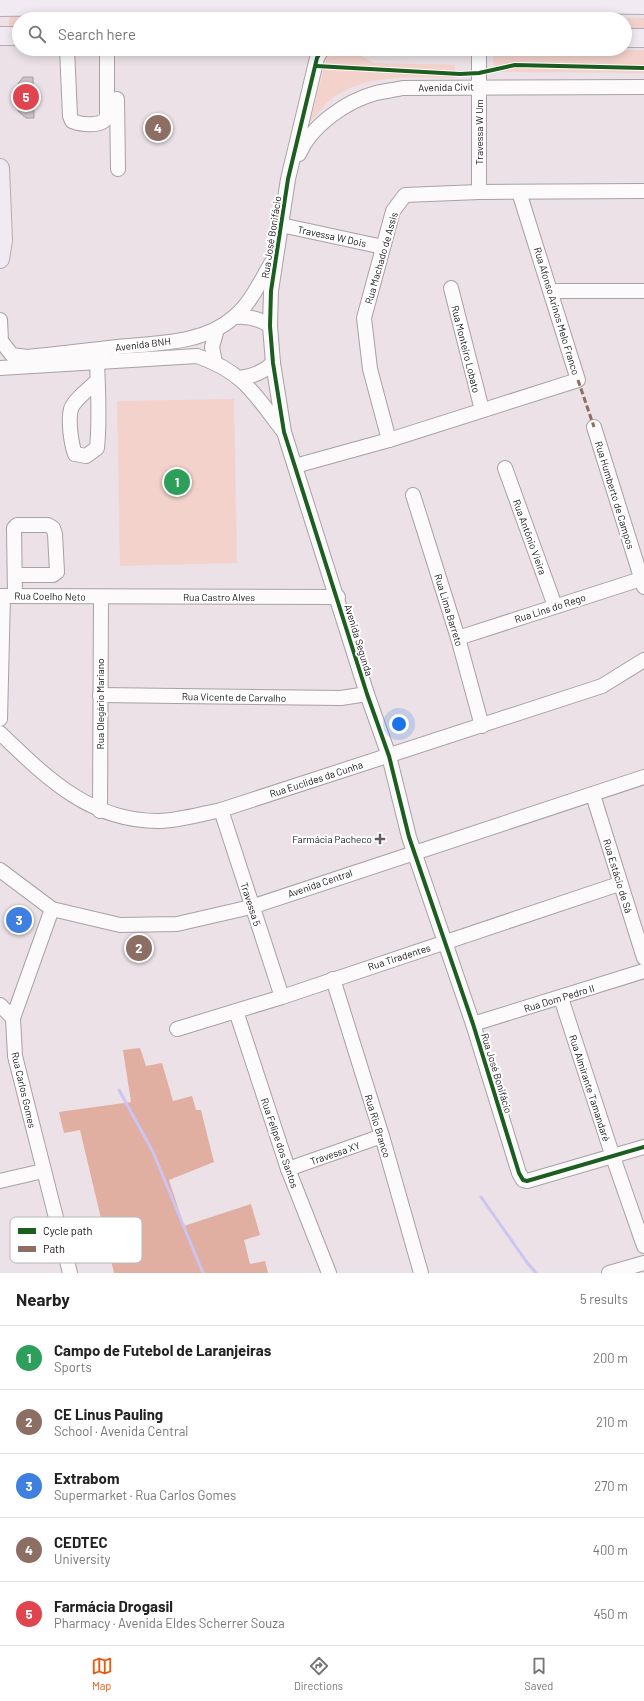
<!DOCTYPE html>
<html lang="en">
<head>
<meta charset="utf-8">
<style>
	body { margin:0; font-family:Barlow,sans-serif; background:#f2f2f2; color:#222 }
	.you { position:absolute; left:399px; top:724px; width:14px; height:14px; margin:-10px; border:3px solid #fff; border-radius:50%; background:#1a73e8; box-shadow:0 0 0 6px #1a73e833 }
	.badge { display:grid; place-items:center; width:26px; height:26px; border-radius:50%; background:#ea580c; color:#fff; font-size:13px; font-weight:700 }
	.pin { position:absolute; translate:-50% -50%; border:2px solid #fff; box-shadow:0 1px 4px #0006 }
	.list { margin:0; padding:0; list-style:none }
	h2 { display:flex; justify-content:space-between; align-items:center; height:52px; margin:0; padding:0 16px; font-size:17px }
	h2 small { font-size:13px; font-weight:400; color:#767676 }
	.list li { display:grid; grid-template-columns:26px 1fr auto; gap:12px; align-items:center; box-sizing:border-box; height:64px; padding:0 16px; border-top:1px solid #e0e0e0 }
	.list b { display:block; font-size:15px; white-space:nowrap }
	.list p { margin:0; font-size:13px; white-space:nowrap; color:#767676 }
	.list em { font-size:13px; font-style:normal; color:#767676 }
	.icon { flex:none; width:22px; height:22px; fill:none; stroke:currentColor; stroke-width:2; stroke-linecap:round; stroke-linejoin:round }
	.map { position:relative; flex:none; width:644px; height:1273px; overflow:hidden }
	.search { position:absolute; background:#fff; box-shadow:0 2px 10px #0003; left:12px; right:12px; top:12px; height:44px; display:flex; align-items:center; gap:10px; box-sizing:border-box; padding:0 14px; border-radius:22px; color:#767676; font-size:15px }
	.sheet { height:372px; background:#fff }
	nav { display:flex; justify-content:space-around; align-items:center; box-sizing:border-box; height:56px; border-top:1px solid #e0e0e0; background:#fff; font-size:11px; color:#767676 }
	nav a { display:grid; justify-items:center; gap:2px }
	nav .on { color:#ea580c }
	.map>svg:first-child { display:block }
	.green { fill:#f3d2cc }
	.forest { fill:#e1aea2 }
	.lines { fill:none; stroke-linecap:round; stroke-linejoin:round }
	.stream { stroke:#ccc4f1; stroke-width:3 }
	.building { fill:#cbc3c5; stroke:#a69ea1 }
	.minor-casing { stroke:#a8a1a5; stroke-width:16 }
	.major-casing { stroke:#b6a9b6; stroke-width:20 }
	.minor { stroke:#fcfafb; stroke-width:14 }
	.major { stroke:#f1eaf2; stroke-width:18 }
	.quiet { stroke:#8d6e63; stroke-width:3; stroke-dasharray:6 3; stroke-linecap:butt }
	.cycleway-casing { stroke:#fff; stroke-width:6 }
	.cycleway { stroke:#1b5e20; stroke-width:4 }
	.poi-dot { fill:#635c5f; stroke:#fff; stroke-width:1.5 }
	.labels { text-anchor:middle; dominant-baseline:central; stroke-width:4; stroke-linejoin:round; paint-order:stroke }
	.street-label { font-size:10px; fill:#1a1417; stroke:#fff }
	.poi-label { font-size:10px; fill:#1a1417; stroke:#fff; text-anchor:end }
	.key { fill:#fff; stroke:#bab8b9; stroke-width:1 }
	.key-label { font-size:11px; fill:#1a1417 }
</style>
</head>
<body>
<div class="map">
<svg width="644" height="1273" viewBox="0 0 644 1273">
	<rect width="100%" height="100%" fill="#ebe1e6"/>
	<g class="green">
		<path d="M 9,15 L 305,16 L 305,19 L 19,19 L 19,27 L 9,27 Z"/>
		<path d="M 343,16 L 644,18 L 644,29 L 625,29 L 625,19 L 346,19 Z"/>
		<path d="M 329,49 L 358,54 L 374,63 L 455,65 L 455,78 C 417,77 372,74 338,94 C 327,101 318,113 310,122 Z"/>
		<path d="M 644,50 L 644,73 L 500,72 L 494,66 L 493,57 L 500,51 Z"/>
		<path d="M 234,399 L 237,563 L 120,566 L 117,401 Z"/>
	</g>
	<path class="forest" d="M 140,1048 L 146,1066 L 162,1063 L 173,1101 L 192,1096 L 196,1110 L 201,1110 L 214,1162 L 169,1180 L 184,1226 L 251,1204 L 260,1235 L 244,1240 L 250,1264 L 265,1261 L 268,1273 L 114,1273 L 80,1130 L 64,1133 L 59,1112 L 131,1102 L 123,1050 Z"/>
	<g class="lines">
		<g class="stream">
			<path d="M 119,1090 L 153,1152 L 203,1273"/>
			<path d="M 481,1197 L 526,1261 L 536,1273"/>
		</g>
	</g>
	<path class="building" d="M 23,77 L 33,77 L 34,118 L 26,118 L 18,111 L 18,84 Z"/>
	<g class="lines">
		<g class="minor-casing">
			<g id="minor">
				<path d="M 331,19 L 332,0"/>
				<path d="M 67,49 L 70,116 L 72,121 C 82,125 102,127 107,117 L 107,49"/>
				<path d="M 322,49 L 317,58 L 288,179 L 271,291 L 270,326 L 273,363 L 284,432 L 367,694 L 389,756 L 409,837 L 473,1024 L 519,1173 L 523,1180 L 527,1181 L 644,1147"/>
				<path d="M 479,49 L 479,192"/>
				<path d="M 117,99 L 118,169"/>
				<path d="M 299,154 C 311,126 346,101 376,93 C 385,91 394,90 403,88 L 644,87"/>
				<path d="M 281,225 L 383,247"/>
				<path d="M 451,288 L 482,410"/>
				<path d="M 551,291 L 644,291"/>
				<path d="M 235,317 C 248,316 259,318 270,326"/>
				<path d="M 0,320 L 1,341 L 12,355 L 27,357 C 58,354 88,350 118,347 C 156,343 204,344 234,317 C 251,303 261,280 272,262"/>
				<path d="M 97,362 C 98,391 100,420 97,448 L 86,456 L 75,454 C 71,443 68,421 71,409 C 74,400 90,388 97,381"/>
				<path d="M 215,362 L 212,347 L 217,329"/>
				<path d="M 0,368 L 197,356 C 244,372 255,395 284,432"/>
				<path d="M 240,378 C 254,376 264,372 273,363"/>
				<path d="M 594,427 L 644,587"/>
				<path d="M 389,440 L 370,369 L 364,318 L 393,211 L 405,195 L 479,192 L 644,191"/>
				<path d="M 295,466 L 389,440 L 578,380 L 519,192"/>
				<path d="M 505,468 L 555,606"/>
				<path d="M 413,495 L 458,638 L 482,726"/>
				<path d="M 15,575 L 53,575 L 57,572 L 55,534 L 53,528 L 48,525 L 17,525 L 14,528 L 15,596"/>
				<path d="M 0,596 L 338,597"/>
				<path d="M 458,638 L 641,579"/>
				<path d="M 100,695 L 341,698 L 367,694"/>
				<path d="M 0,719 L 3,596"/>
				<path d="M 0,733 C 46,777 89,821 158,821 C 178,821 201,814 221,810 L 602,686 L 644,660"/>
				<path d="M 593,795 L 644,958"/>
				<path d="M 221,810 L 282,997"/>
				<path d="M 100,811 L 101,597"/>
				<path d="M 0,870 L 52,909 L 120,925 L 177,924 L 251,907 L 644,777"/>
				<path d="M 52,909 L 13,1018 L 15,1056 L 70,1273"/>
				<path d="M 333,979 L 382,1136 L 421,1273"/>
				<path d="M 561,998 L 613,1157 L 644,1246"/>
				<path d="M 0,1005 L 13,1018"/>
				<path d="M 236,1011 L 288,1169 L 329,1273"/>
				<path d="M 473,1024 L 644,971"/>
				<path d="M 177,1029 L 282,997 L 619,884"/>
				<path d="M 288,1169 L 382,1136"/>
				<path d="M 0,1181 L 43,1171"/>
				<path d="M 609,1273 L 644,1263"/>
			</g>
		</g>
		<g class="major-casing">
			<g id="major">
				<path d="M 0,7 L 228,4 L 332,6 L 506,3 L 644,5"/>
				<path d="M 0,36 L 19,36"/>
				<path d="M 625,38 L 644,38"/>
				<path d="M 0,168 L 3,240 L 0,259"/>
			</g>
		</g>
		<use href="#minor" class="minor"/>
		<use href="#major" class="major"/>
		<path class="quiet" d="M 578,380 L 594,427"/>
		<g class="cycleway-casing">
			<g id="cycleway">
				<path d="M 322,49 L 317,58 L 288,179 L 271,291 L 270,326 L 273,363 L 284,432 L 367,694 L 389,756 L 409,837 L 473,1024 L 519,1173 L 523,1180 L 527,1181 L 644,1147"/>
				<path d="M 316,66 L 460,74 L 479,73 L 515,65 L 644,68"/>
			</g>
		</g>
		<use href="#cycleway" class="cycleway"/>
	</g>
	<path class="poi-dot" d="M378 833h4v4h4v4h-4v4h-4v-4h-4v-4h4z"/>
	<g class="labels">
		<g class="street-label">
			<text transform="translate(446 87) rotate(-1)">Avenida Civit</text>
			<text transform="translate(479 132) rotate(-90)">Travessa W Um</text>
			<text transform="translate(332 236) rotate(12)">Travessa W Dois</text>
			<text transform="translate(271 237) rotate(-81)">Rua José Bonifácio</text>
			<text transform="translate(381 258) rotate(-74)">Rua Machado de Assis</text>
			<text transform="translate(557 311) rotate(73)">Rua Afonso Arinos Melo Franco</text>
			<text transform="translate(143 344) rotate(-7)">Avenida BNH</text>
			<text transform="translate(466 349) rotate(76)">Rua Monteiro Lobato</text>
			<text transform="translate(615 495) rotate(73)">Rua Humberto de Campos</text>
			<text transform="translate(530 537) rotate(70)">Rua Antônio Vieira</text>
			<text transform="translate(50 596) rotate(1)">Rua Coelho Neto</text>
			<text x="219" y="597">Rua Castro Alves</text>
			<text transform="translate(550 608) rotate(-18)">Rua Lins do Rego</text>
			<text transform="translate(449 610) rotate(73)">Rua Lima Barreto</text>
			<text transform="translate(359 640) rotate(73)">Avenida Segunda</text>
			<text transform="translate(234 697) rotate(1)">Rua Vicente de Carvalho</text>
			<text transform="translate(100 704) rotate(-90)">Rua Olegário Mariano</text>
			<text transform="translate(316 779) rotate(-18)">Rua Euclides da Cunha</text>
			<text transform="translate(618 876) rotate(73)">Rua Estácio de Sá</text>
			<text transform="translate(320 883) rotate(-19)">Avenida Central</text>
			<text transform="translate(251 904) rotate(72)">Travessa 5</text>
			<text transform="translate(399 957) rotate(-18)">Rua Tiradentes</text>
			<text transform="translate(559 998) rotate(-17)">Rua Dom Pedro II</text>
			<text transform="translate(497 1073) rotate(73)">Rua José Bonifácio</text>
			<text transform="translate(590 1088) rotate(72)">Rua Almirante Tamandaré</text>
			<text transform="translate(24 1090) rotate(77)">Rua Carlos Gomes</text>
			<text transform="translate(378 1126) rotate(73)">Rua Rio Branco</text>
			<text transform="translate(280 1143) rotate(71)">Rua Felipe dos Santos</text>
			<text transform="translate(335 1153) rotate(-19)">Travessa XY</text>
		</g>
		<g class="poi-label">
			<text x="372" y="839">Farmácia Pacheco</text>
		</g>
	</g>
	<rect x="10" y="1217" width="132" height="46" rx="6" class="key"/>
	<rect x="18" y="1228" width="18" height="6" fill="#1b5e20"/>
	<rect x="18" y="1246" width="18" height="6" fill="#8d6e63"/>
	<g class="key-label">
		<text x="43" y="1235">Cycle path</text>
		<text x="43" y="1253">Path</text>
	</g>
</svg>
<div class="you"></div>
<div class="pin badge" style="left:177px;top:482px;background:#2e9e5b">1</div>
<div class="pin badge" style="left:139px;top:948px;background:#8d6e63">2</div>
<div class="pin badge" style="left:19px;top:920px;background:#3f7fe0">3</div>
<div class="pin badge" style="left:158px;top:128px;background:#8d6e63">4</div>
<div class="pin badge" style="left:26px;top:97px;background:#e0444e">5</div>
<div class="search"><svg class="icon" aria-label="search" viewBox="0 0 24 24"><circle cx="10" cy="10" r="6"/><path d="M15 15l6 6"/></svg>Search here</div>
</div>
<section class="sheet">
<h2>Nearby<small>5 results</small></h2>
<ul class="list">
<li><span class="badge" style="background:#2e9e5b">1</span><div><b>Campo de Futebol de Laranjeiras</b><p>Sports</p></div><em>200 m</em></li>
<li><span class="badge" style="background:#8d6e63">2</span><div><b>CE Linus Pauling</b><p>School · Avenida Central</p></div><em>210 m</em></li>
<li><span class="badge" style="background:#3f7fe0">3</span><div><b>Extrabom</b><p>Supermarket · Rua Carlos Gomes</p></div><em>270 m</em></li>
<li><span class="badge" style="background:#8d6e63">4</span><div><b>CEDTEC</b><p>University</p></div><em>400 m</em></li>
<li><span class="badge" style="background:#e0444e">5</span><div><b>Farmácia Drogasil</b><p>Pharmacy · Avenida Eldes Scherrer Souza</p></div><em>450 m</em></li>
</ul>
</section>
<nav>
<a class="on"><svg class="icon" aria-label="map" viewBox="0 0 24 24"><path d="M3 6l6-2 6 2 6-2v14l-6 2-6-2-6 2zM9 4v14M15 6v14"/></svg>Map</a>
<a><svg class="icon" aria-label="directions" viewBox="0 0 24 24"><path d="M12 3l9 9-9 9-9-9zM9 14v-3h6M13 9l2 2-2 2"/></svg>Directions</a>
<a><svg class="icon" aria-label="saved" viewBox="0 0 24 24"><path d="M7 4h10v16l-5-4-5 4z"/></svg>Saved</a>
</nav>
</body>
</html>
